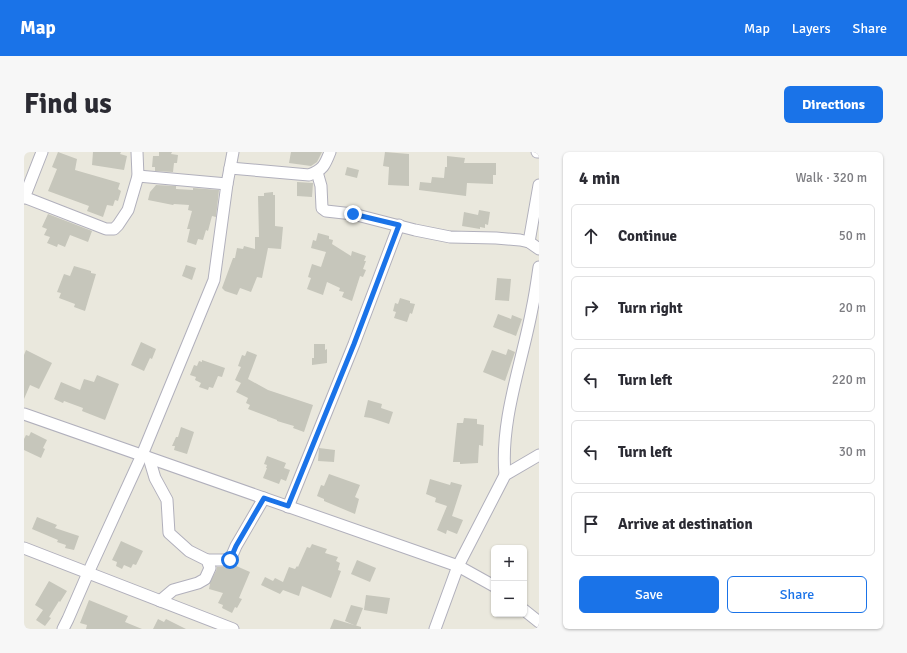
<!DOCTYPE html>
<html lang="en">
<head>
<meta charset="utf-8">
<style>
	body { margin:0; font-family:Signika,sans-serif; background:#f7f7f7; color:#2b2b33 }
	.controls { position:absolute; right:12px; bottom:12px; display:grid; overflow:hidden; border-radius:6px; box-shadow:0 1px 3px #0004 }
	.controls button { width:36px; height:36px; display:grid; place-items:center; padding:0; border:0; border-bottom:1px solid #e1e1e2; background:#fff; color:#2b2b33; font:20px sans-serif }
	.stop { position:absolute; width:12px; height:12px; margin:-9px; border:3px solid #1a73e8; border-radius:50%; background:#fff }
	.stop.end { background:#1a73e8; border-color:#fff; box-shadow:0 1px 4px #0008 }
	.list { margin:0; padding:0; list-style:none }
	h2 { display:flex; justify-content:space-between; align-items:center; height:52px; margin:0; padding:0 16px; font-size:17px }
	h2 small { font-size:13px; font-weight:400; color:#7c7c81 }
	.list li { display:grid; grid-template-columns:26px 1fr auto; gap:12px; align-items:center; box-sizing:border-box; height:64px; margin:0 8px 8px; padding:0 8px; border:1px solid #e1e1e2; border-radius:6px }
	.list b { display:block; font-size:15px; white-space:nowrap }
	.list em { font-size:13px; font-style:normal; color:#7c7c81 }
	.actions { display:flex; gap:8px; padding:12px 16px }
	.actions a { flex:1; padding:9px 0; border:1px solid #1a73e8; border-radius:6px; text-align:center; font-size:14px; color:#1a73e8 }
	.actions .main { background:#1a73e8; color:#fff }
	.icon { flex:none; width:22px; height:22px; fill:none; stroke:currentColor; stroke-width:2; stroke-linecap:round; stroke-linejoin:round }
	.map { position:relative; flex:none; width:515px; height:477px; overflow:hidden; border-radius:6px }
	header { display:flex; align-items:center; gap:24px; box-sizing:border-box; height:56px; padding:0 20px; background:#1a73e8; color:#fff }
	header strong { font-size:19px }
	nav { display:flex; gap:22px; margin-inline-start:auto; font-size:14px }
	.intro { display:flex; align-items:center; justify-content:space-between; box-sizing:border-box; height:96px; padding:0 24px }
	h1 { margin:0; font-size:28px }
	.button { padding:10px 18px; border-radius:6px; background:#1a73e8; color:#fff; font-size:14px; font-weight:700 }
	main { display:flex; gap:24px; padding:0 24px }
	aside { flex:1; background:#fff; border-radius:6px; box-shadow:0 1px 3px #0004 }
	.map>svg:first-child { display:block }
	.building { fill:#c6c6bb }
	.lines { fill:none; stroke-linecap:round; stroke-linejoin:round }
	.minor-casing { stroke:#b1b0bc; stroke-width:13 }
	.minor { stroke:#fff; stroke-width:11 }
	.route { stroke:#1a73e8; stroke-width:5 }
</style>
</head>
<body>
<header>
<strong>Map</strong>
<nav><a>Map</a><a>Layers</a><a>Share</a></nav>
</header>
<div class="intro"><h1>Find us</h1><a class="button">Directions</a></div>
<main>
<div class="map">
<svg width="515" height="477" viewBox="0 0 515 477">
	<rect width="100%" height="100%" fill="#eae8dd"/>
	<g class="building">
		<path d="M 34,0 L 53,7 L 51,18 L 96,31 L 94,37 L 97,39 L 94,49 L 91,48 L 89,54 L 83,53 L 79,65 L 63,59 L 65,54 L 24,39 L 33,17 L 28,15 Z"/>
		<path d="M 69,0 L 97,0 L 96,2 L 103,4 L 100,18 L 68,13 Z"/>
		<path d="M 135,0 L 148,0 L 147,2 L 154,3 L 153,11 L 150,11 L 149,20 L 131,19 L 131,15 L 128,15 L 129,4 L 135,4 Z"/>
		<path d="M 267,0 L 298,0 L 293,10 L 287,14 L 265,11 Z"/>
		<path d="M 361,0 L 385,2 L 385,34 L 364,33 L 365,15 L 359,14 Z"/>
		<path d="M 423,4 L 441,6 L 440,11 L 472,11 L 472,23 L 469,23 L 469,32 L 443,31 L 442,44 L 395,38 L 396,30 L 407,31 L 408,25 L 420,26 L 421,15 L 423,15 Z"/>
		<path d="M 323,15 L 335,18 L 333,26 L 321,23 Z"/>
		<path d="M 273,30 L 289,31 L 288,45 L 273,44 Z"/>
		<path d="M 132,33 L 152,34 L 152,37 L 169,38 L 169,36 L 195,38 L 192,65 L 188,64 L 184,79 L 182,78 L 179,88 L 174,87 L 172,93 L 163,90 L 166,77 L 163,77 L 168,59 L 164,58 L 165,53 L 150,52 L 149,53 L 124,48 L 126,40 Z"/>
		<path d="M 249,40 L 249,43 L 251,43 L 251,74 L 259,75 L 257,97 L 244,96 L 238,126 L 233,125 L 227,140 L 216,136 L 213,143 L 201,139 L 198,136 L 209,106 L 211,106 L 213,96 L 219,97 L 220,94 L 231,97 L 231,85 L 235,85 L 234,44 L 240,44 L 240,41 Z"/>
		<path d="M 455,58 L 466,60 L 464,73 L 461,72 L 461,76 L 456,75 L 456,77 L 438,74 L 440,60 L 454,63 Z"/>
		<path d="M 24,62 L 68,79 L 64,90 L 46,83 L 41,95 L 34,92 L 33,95 L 23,91 L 26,85 L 20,83 L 23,77 L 18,75 Z"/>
		<path d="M 294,81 L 305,84 L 305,87 L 309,88 L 308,92 L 327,104 L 328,99 L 342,104 L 340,109 L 342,109 L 339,117 L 342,118 L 339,125 L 336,124 L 328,149 L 318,145 L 320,140 L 315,139 L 316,136 L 303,130 L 299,143 L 283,137 L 287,126 L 284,125 L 288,112 L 297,115 L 302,100 L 287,96 L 289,88 L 292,89 Z"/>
		<path d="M 162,113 L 172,116 L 168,128 L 158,124 Z"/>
		<path d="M 50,114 L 67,119 L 67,121 L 72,122 L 61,159 L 50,155 L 51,152 L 35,146 L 37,141 L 33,140 L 40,122 L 46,124 Z"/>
		<path d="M 473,126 L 487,127 L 485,149 L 471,148 Z"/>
		<path d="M 376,146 L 386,149 L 386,151 L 391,152 L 388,162 L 386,161 L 383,170 L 370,166 L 372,160 L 369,159 L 371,151 L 374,152 Z"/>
		<path d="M 474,162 L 487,167 L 488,163 L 498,167 L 492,184 L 469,175 Z"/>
		<path d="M 117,190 L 132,197 L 128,207 L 126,206 L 120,219 L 107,213 Z"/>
		<path d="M 290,192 L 301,192 L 301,198 L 303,197 L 303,211 L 288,213 L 288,206 L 290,206 Z"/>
		<path d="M 484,197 L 491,200 L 481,229 L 459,220 L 468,198 L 482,203 Z"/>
		<path d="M 2,198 L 28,211 L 15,237 L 6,233 L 0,247 L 0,203 Z"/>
		<path d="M 223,199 L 233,203 L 224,227 L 244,238 L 289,253 L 280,280 L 269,276 L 270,274 L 253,269 L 253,268 L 224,257 L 226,253 L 222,251 L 224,246 L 212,240 L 217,231 L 211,228 L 217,215 L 214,214 L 218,203 L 221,204 Z"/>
		<path d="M 178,208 L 201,216 L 198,225 L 194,224 L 189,236 L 185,235 L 184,238 L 175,235 L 177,231 L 171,228 L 172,225 L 166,223 L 170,213 L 173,214 L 175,209 L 178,210 Z"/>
		<path d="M 73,223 L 95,232 L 81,268 L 58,259 L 59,256 L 40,249 L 39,251 L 30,247 L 37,230 L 56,238 L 60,227 L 70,230 Z"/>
		<path d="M 344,248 L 358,252 L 357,256 L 369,260 L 365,272 L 347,266 L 340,265 Z"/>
		<path d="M 440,266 L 453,267 L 453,272 L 460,273 L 459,294 L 455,293 L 454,311 L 436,312 L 436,310 L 429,310 L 433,271 L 439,271 Z"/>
		<path d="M 157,275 L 170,280 L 163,302 L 150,298 L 151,294 L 148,294 L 152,285 L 154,285 Z"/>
		<path d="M 7,280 L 23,288 L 19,296 L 21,297 L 17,306 L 0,298 L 0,287 L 2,283 L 5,284 Z"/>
		<path d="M 295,296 L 311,298 L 310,310 L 294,309 Z"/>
		<path d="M 243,304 L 262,311 L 260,316 L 266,318 L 262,329 L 257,327 L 255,332 L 239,326 L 243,316 L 242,316 L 243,313 L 240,312 Z"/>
		<path d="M 305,322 L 336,333 L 331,345 L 335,347 L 331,362 L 300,349 L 300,347 L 293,344 L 297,333 L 300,334 Z"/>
		<path d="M 406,327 L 426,333 L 427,330 L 438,333 L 428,364 L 439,368 L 433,382 L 423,378 L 422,382 L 413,378 L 423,354 L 411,350 L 412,346 L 402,342 Z"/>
		<path d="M 13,365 L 33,373 L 31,376 L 55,384 L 50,398 L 41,396 L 42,393 L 33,390 L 34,388 L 8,377 Z"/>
		<path d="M 97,389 L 119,399 L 112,413 L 109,412 L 107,416 L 100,413 L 98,417 L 92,414 L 93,410 L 88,408 Z"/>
		<path d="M 288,392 L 303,397 L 301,401 L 314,405 L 312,409 L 316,411 L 314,418 L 317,419 L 307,446 L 278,434 L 275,444 L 259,438 L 256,442 L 237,433 L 241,425 L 249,429 L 251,426 L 259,430 L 265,415 L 271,417 L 273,414 L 274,415 L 283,395 L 286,396 Z"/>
		<path d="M 333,408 L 352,416 L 346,430 L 327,422 Z"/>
		<path d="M 210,413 L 226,420 L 215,446 L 218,447 L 213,456 L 211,455 L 208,461 L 198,456 L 199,453 L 194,451 L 199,441 L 185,437 L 186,432 L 185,432 L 192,419 L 193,415 L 206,415 Z"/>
		<path d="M 25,429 L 43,439 L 36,450 L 35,449 L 25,465 L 27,466 L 21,474 L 12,468 L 19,458 L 11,453 Z"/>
		<path d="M 342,443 L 366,446 L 363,462 L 340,458 Z"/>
		<path d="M 65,448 L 104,464 L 101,470 L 118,477 L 62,477 L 63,473 L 56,471 Z"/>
		<path d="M 327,453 L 339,456 L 332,474 L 321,469 Z"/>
		<path d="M 134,467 L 140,470 L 142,467 L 162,477 L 129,477 Z"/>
		<path d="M 310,467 L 337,475 L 337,477 L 306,477 Z"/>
	</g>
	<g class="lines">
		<g class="minor-casing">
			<g id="minor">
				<path d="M 513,0 L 515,0"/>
				<path d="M 206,16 L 285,23 C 299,18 301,13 306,0"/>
				<path d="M 293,20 L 297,34 L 298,56 L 302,59 L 329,62 L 391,78 L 426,85 L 472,86 L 496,88 L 505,90 L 515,97"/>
				<path d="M 114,24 L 203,32"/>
				<path d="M 0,45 L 82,77 L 90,77 L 94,73 L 104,58 L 114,24 L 113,0"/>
				<path d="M 0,46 L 18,0"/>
				<path d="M 505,90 L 515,33"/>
				<path d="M 0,262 L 434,414 L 470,434"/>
				<path d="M 125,306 L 131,326 L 143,348 L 145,381 L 165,399 L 183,408 L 186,416 L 181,427 L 174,431 L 149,438 L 136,449"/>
				<path d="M 481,323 C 476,268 498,211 508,157 C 511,143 513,129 515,115"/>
				<path d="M 264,355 L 330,192 L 375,73"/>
				<path d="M 0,396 L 209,477"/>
				<path d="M 183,408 L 206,408 L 212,394 L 240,346"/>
				<path d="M 500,458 L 515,470"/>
				<path d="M 39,477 L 44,467 L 64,421 L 118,303 L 190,128 L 203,32 L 209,0"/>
				<path d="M 411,477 L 434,414 L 481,323 L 515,303"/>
			</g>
		</g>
		<use href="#minor" class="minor"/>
	</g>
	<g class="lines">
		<path class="route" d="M 206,408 L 212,394 L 240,346 L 264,354 L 330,192 L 375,73 L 329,62"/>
	</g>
</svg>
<div class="controls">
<button>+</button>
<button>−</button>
</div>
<div class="stop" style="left:206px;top:408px"></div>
<div class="stop end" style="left:329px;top:62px"></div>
</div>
<aside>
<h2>4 min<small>Walk · 320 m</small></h2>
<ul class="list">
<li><svg class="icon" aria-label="ahead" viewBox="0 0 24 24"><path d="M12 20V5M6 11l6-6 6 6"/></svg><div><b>Continue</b></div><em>50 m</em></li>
<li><svg class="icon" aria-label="right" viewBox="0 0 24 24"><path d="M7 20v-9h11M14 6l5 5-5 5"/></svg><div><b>Turn right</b></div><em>20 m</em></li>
<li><svg class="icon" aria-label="left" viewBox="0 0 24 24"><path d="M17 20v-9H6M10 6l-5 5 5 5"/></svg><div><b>Turn left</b></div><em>220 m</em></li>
<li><svg class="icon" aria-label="left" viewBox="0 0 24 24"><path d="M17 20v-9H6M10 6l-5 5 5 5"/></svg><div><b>Turn left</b></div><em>30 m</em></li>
<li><svg class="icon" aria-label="arrive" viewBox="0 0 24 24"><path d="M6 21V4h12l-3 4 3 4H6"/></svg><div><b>Arrive at destination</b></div></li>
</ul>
<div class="actions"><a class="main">Save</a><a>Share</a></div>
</aside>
</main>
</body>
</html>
